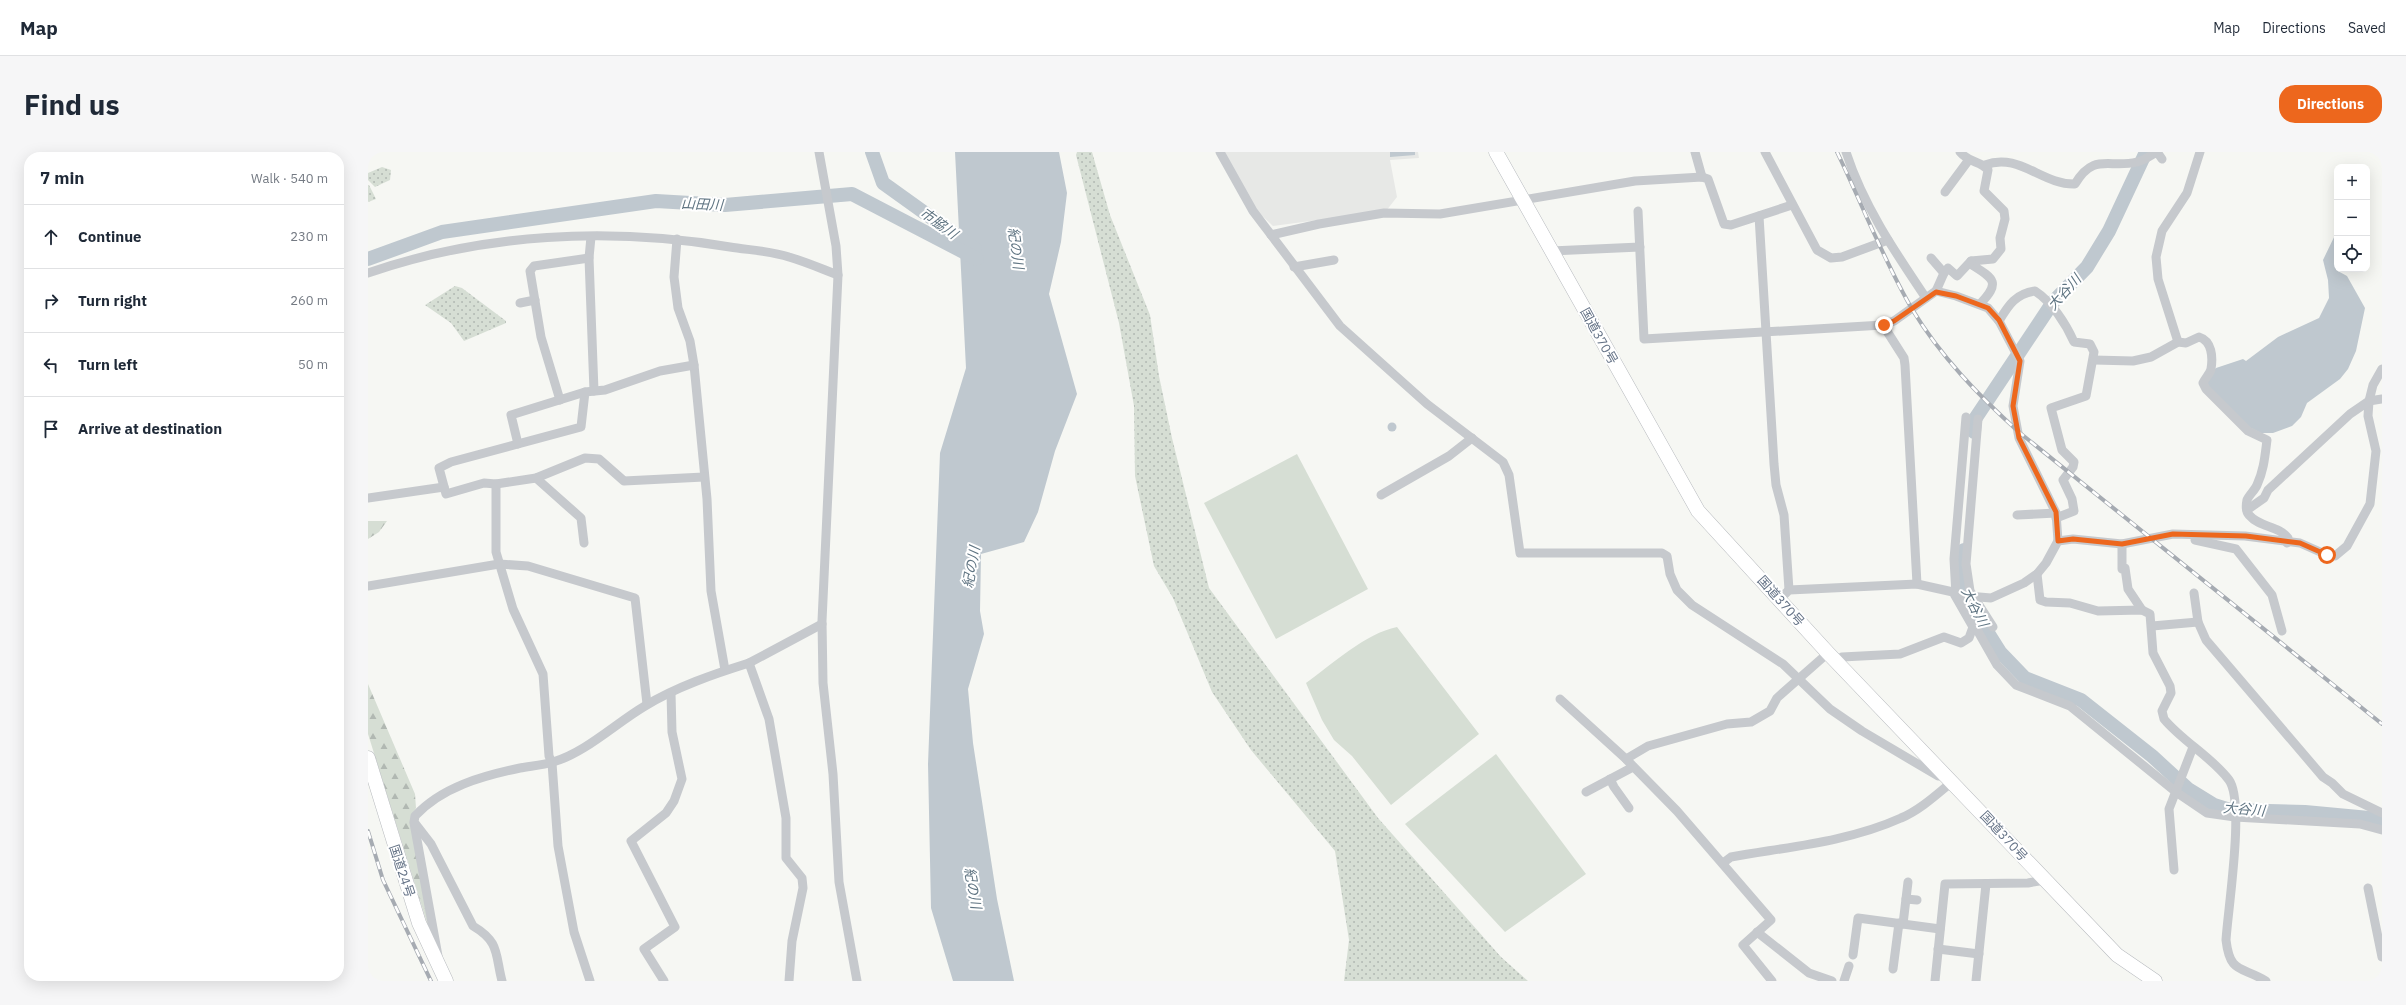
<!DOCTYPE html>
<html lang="en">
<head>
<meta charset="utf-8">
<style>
	body { margin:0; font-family:"IBM Plex Sans","Noto Sans JP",sans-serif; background:#f6f6f7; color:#1f2937 }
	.controls { position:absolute; right:12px; top:12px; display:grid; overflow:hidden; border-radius:8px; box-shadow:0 4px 16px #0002 }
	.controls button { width:36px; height:36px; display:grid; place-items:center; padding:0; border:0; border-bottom:1px solid #e0e1e3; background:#fff; color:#1f2937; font:20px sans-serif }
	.stop { position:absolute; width:12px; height:12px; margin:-9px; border:3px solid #ed671d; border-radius:50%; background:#fff }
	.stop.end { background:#ed671d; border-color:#fff; box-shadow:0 1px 4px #0008 }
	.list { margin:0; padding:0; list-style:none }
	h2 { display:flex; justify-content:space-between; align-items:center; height:52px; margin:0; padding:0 16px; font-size:17px }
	h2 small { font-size:13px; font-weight:400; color:#747a83 }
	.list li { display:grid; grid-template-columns:26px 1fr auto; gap:12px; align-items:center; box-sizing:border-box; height:64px; padding:0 16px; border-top:1px solid #e0e1e3 }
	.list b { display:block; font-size:15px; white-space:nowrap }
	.list em { font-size:13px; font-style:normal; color:#747a83 }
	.icon { flex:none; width:22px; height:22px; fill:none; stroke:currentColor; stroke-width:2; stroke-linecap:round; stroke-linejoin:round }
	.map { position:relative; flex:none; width:2014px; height:829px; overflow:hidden; border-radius:16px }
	header { display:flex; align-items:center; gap:24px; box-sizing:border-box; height:56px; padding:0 20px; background:#fff; border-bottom:1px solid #e0e1e3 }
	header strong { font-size:19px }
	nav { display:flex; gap:22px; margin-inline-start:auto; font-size:14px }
	.intro { display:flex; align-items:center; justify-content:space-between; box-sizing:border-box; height:96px; padding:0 24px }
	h1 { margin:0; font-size:28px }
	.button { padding:10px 18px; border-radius:16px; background:#ed671d; color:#fff; font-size:14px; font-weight:700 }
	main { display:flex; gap:24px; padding:0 24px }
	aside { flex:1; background:#fff; border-radius:16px; box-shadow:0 4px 16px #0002 }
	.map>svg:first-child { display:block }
	.built { fill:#e7e8e6 }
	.grass { fill:url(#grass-dots) }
	.forest { fill:url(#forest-firs) }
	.garden { fill:#d6ded4 }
	.water { fill:#bfc8cf }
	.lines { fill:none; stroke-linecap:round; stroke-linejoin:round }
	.river { stroke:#bfc8cf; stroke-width:14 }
	.highway-casing { stroke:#b8bbbf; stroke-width:15 }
	.minor { stroke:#c6c9cd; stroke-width:9 }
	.highway { stroke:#fff; stroke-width:14 }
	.rail-casing { stroke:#a6abb2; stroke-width:4 }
	.rail { stroke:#fff; stroke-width:2.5; stroke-dasharray:8; stroke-linecap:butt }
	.route { stroke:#ed671d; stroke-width:5 }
	.labels { text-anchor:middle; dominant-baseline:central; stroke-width:4; stroke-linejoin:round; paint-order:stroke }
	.street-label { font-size:13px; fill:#647286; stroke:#fff }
	.water-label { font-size:14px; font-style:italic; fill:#5f7482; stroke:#fff }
</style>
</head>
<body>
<header>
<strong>Map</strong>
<nav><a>Map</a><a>Directions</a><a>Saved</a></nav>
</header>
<div class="intro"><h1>Find us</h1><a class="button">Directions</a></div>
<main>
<aside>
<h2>7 min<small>Walk · 540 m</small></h2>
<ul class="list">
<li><svg class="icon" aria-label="ahead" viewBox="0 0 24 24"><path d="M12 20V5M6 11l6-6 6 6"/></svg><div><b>Continue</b></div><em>230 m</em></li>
<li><svg class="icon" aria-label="right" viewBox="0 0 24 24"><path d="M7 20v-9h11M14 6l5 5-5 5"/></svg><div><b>Turn right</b></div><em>260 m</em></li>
<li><svg class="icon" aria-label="left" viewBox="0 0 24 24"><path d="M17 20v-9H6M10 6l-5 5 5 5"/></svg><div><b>Turn left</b></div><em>50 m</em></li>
<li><svg class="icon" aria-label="arrive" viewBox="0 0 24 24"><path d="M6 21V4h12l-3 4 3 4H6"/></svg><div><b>Arrive at destination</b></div></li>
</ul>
</aside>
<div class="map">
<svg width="2014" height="829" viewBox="0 0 2014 829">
	<defs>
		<pattern id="grass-dots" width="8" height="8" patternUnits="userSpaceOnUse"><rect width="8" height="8" fill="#d6ded4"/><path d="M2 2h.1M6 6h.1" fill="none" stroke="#b1b8b2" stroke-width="1.8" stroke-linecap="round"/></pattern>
		<pattern id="forest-firs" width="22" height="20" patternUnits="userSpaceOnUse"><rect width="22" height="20" fill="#d6ded4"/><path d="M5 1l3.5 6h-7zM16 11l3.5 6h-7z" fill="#b1b8b2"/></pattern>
	</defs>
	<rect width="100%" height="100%" fill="#f6f7f3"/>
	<path class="built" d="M 855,0 L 1050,0 L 1051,6 L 1022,8 L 1029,45 L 1018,59 L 905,74 L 888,58 Z"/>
	<g class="grass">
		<path d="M 709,0 L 724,0 L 742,63 L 782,163 L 791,224 L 804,286 L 841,436 L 1010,666 L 1133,805 L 1160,829 L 976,829 L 981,788 L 967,699 L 883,598 L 844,540 L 805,446 L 786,414 L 767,324 L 766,254 L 751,171 L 708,3 Z"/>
		<path d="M 14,15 L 23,18 L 22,28 L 7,35 L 0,28 L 0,21 Z"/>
		<path d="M 1,33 L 8,47 L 0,50 L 0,33 Z"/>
		<path d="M 87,134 L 94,136 L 138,169 L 138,171 L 96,189 L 83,171 L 57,153 Z"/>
	</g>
	<g class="forest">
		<path d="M 0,369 L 19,369 L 11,380 L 0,387 Z"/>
		<path d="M 0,532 L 47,642 L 48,656 L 43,664 L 61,777 L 0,582 Z"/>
	</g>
	<g class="garden">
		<path d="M 929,302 L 1000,437 L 908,487 L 836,351 Z"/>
		<path d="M 1029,475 L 1111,582 L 1023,653 L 984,604 L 966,588 L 954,568 L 938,531 C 963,513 998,481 1029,475 Z"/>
		<path d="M 1128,602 L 1218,722 L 1137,780 L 1037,672 Z"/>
	</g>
	<g class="water">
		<path d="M 587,0 L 691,0 L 699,41 L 693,90 L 681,142 L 709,242 L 687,299 L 670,360 L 656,390 L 613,402 L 612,459 L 616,482 L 600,537 L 605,591 L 629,747 L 646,829 L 585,829 L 563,756 L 560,612 L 572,301 L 598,216 Z"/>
		<path d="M 1022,0 L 1047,0 L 1047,3 L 1022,5 Z"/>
		<path d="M 1969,79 L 1968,118 L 1979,124 L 1997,156 L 1988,199 L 1980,217 L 1972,227 L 1939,251 L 1933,265 L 1924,274 L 1905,281 L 1893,281 L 1870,270 L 1843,243 L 1838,226 L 1848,216 L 1875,207 L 1878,209 L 1910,185 L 1951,166 L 1961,146 L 1960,128 L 1955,108 Z"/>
		<circle cx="1024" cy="275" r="4.5"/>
	</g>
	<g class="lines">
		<g class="river">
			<path d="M 504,0 L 515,31 L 607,97"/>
			<path d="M 0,107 L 74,80 L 288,49 L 357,53 L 484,42 L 609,107"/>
			<path d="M 1606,280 L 1607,267 L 1685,150 L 1719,115 L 1741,79 L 1778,0"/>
			<path d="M 1596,398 L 1593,428 L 1615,473 L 1632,500 L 1657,526 L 1713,548 L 1784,604 L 1820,637 L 1846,653 L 1862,658 L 1937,660 L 2001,666 L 2014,669"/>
		</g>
		<g class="highway-casing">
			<g id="highway">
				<path d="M 1128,0 L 1330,359 L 1460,501 L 1749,803 L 1787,829"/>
				<path d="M 0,606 L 51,771 L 78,829"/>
			</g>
		</g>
		<g class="minor">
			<path d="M 451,0 L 468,94 L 470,123 L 454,469 L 455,531 L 465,622 L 471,730 L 489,829"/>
			<path d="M 852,0 L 885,59 L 972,174 L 1059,252 L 1135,310 L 1141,323 L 1152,401 L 1294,401 L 1299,404 L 1302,422 L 1309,438 L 1324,453 L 1415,512 L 1462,557 L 1494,579 L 1570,624 L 1576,624"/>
			<path d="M 1327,0 L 1334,25"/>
			<path d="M 1397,0 L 1449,98 L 1463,106 L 1474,105 L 1520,88"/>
			<path d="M 1478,0 C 1495,53 1527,100 1558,146"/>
			<path d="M 1592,0 C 1601,11 1613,9 1620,18 L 1616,39 L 1636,59 L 1637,67 L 1632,86 L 1633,97 L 1625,107 L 1603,109 L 1604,113 C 1627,127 1632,131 1612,152"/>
			<path d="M 1617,13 C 1651,0 1674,33 1707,32 C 1726,0 1741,17 1769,10 C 1776,9 1783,3 1789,0 L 1794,7"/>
			<path d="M 1577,40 L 1600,9"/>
			<path d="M 1270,59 L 1276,187 L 1515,173 L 1526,169 L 1568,139 L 1588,144 L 1620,156 L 1631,169 L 1652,209 L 1645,254 L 1651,286 L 1688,361 L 1690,389"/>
			<path d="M 1391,64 L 1406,312 L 1408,333 L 1416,363 L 1421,438"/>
			<path d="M 903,83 L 951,72 L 1016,61 L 1072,62 L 1267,29 L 1334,25 L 1340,27 L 1356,72 L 1363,73 L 1424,53"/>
			<path d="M 223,85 L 221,106 L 226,239"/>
			<path d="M 309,87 L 306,125 L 310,156 L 322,189 L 326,213 L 339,347 L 343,439 L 357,518"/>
			<path d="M 1183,99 L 1272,95"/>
			<path d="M 1563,106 L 1576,121"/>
			<path d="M 926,115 L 966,108"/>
			<path d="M 0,121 C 116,81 241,75 362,95 C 381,98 403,99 421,105 C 438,110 454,117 470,123"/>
			<path d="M 1568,139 L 1576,121 L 1580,116 L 1589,124 L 1603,109"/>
			<path d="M 152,151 L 167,148"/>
			<path d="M 1631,169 C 1641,152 1648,142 1667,139 C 1684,150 1698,172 1706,190 L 1722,192 L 1726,200 L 1718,244 L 1683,256 L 1694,298 L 1706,310 L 1705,315 L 1695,328 L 1704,347 L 1706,359 L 1688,366"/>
			<path d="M 1515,173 L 1536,206 L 1537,213 L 1549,432"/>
			<path d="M 1810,190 L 1790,127 L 1788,105 L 1794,79 L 1819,41 L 1832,0"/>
			<path d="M 1726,208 L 1765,209 L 1783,205 L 1810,190 L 1818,191 L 1831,185 C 1844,189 1845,205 1843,217 C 1842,222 1837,226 1835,231 L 1838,237 L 1880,279 L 1899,288 C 1897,303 1896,318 1889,333 C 1887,338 1881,343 1879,348 C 1878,353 1878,360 1881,363 C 1892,376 1910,373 1920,386 L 1919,391"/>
			<path d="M 326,213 L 292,219 L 237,238 L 217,240 L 213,275 L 83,310 L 71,316 L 78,342 L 116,331 L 128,332 L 168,326 L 217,306 L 231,307 L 256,329 L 336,325"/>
			<path d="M 192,248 L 173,185 L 162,119 L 166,114 L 221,106"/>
			<path d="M 1598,265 L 1586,407 L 1588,443 L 1623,446 L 1656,431 L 1669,422 L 1678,411 L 1690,389 L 1705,387 L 1754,392 L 1805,382 L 1877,384 L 1932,391 L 1959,403 L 1967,404 L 1979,394 L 2002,352 L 2008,299 L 2000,264 L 2001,249 L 2005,233 L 2014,217"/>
			<path d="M 1610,267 L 1598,412 L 1602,439 L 1625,475"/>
			<path d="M 150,292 L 143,263 L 217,240"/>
			<path d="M 168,326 L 213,366 L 216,391"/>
			<path d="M 128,332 L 128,400 L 145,457 L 175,522 L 181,604 L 184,611 L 190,694 L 206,780 L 222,829"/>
			<path d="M 1013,343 L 1081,304 L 1104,286"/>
			<path d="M 0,346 L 76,335"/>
			<path d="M 1879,358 L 1896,346 L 1900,338 L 1982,262 L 2001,249 L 2014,247"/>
			<path d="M 1649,363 L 1688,361"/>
			<path d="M 1827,388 L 1868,397 L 1904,443 L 1914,479"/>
			<path d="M 1754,392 L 1754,417 L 1757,416 L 1760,437 L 1774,458"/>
			<path d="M 1669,422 L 1672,448 L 1678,450 L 1702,451 L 1730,459 L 1774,458 L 1782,462 L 1785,501 L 1802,534 L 1803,541 L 1794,559 L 1796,567 C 1814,589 1845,606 1861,628 C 1877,650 1860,756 1858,788 C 1862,822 1873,814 1898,829"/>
			<path d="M 0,434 L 131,412 L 160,414 L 267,446 L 279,552"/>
			<path d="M 1826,441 L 1830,470 L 1838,488 L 1955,625 L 1964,631 L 1975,642 L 2014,661"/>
			<path d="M 1417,442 L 1421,438 L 1549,432 L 1585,440 L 1605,475 L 1601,486 L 1593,491 L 1576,485 L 1532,502 L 1474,505 L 1469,509"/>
			<path d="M 1784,474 L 1830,470"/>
			<path d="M 1605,475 L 1608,476 L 1629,513 L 1648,533 L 1702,554 L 1808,640 L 1839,661 L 1867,665 L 1992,672 L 2014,678"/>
			<path d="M 381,511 L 454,472"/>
			<path d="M 1192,547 L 1258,607 L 1309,659 L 1403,768 L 1375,793 L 1404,829"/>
			<path d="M 1258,607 L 1280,594 L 1359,572 L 1383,570 L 1402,559 L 1409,546 L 1460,501"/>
			<path d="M 1242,627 L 1246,635 L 1261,656"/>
			<path d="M 1218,640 L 1265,615"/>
			<path d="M 46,671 L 70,804"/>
			<path d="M 1355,711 L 1363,705 C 1419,695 1480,690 1533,666 C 1552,658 1568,643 1585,629"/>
			<path d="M 1806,718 L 1801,657 L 1825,595"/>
			<path d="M 2000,736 L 2014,805"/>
			<path d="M 1538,747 L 1549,748"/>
			<path d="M 1535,772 L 1540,730"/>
			<path d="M 1389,780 L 1441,821 L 1464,829"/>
			<path d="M 1570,797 L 1611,802"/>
			<path d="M 1485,803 L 1490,766 L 1572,777"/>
			<path d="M 1525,817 L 1531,771"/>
			<path d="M 134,829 C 127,802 132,790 105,774 L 63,692 L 46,670 L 47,664 C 74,635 114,624 152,616 C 163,614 175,613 185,610 C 217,601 248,571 277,554 C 308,535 346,522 381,511 L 401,567 L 418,666 L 418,706 L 434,726 L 435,736 L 424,789 L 421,829"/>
			<path d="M 296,829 L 276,797 L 307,775 L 263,689 L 298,661 L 306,649 L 314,627 L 304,580 L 303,541"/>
			<path d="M 1476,829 L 1481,814"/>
			<path d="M 1567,829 L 1577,732 L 1660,731 L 1677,728"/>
			<path d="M 1608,829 L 1618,732"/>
		</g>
		<use href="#highway" class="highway"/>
		<g class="rail-casing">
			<g id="rail">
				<path d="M 1469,0 C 1494,52 1515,107 1544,157 C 1573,205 1611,244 1652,281 L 2014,572"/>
				<path d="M 0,679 L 15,728 L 63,829"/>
			</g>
		</g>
		<use href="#rail" class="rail"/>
	</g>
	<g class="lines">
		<path class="route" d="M 1516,173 L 1526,169 L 1568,140 L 1588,144 L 1620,156 L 1631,168 L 1652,209 L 1645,254 L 1651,286 L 1688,360 L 1690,389 L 1705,387 L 1754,392 L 1805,382 L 1878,384 L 1932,391 L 1959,403"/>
	</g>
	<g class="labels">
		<g class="street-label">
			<text transform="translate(1231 184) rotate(61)">国道370号</text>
			<text transform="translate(1413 449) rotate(48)">国道370号</text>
			<text transform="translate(1636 684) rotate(47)">国道370号</text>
			<text transform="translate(34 719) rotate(72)">国道24号</text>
		</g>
		<g class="water-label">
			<text transform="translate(334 52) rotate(3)">山田川</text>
			<text transform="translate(571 71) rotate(36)">市脇川</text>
			<text transform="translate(648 96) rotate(82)">紀の川</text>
			<text transform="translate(1696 140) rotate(-48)">大谷川</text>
			<text transform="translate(603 415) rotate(-80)">紀の川</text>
			<text transform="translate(1607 455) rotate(63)">大谷川</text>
			<text transform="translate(1876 657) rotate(5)">大谷川</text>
			<text transform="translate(605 736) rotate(80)">紀の川</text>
		</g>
	</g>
</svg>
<div class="controls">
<button>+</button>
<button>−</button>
<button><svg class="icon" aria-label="locate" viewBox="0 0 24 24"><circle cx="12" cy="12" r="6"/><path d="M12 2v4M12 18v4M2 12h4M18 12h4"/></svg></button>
</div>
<div class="stop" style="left:1959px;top:403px"></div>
<div class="stop end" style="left:1516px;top:173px"></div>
</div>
</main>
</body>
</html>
